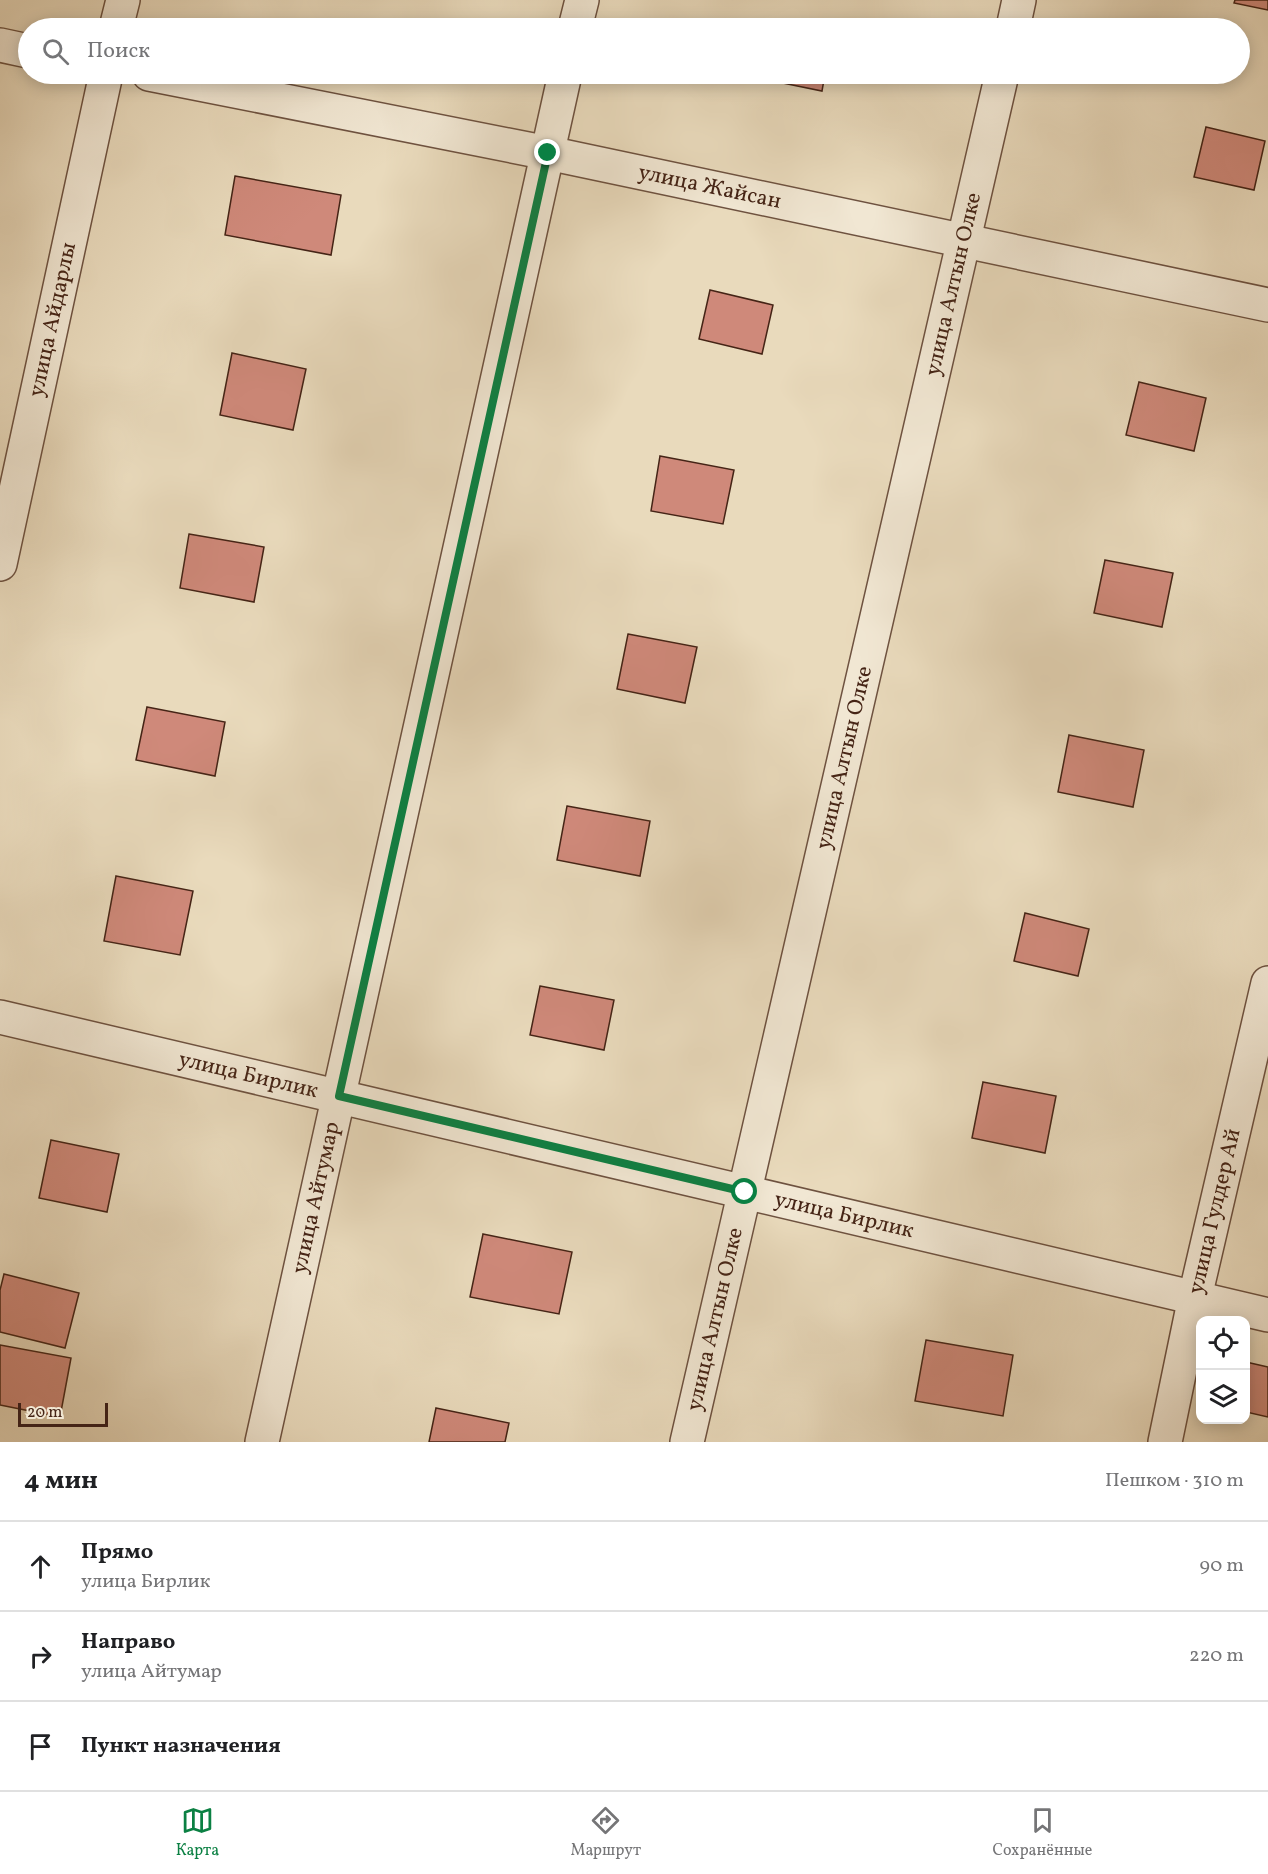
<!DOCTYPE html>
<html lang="ru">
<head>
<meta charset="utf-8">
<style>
	body { margin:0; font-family:Vollkorn,serif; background:#f2f2f2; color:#202124 }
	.controls { position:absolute; right:18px; bottom:18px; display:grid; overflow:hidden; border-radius:12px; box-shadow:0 3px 15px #0003 }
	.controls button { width:54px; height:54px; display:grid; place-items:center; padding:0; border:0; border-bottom:2px solid #e0e0e0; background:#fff; color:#202124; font:30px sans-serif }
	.scale { position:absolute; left:18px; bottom:15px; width:90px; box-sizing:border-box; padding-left:6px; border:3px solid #452416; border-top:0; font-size:16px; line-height:21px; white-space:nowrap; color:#452416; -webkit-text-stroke:4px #f1e7d3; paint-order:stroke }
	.stop { position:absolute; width:18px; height:18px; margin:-14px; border:4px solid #0b8043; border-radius:50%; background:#fff }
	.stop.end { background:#0b8043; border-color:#fff; box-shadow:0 2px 6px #0008 }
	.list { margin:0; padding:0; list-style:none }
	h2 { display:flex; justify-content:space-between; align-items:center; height:78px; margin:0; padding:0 24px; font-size:26px }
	h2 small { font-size:20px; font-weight:400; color:#757577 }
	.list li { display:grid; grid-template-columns:39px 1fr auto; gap:18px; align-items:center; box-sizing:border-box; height:90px; padding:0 24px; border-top:2px solid #e0e0e0 }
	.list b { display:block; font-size:22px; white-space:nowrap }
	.list p { margin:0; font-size:20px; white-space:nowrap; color:#757577 }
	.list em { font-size:20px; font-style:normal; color:#757577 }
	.icon { flex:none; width:33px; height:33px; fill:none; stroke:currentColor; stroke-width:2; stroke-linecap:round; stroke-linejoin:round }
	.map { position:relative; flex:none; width:1268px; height:1442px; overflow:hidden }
	.search { position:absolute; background:#fff; box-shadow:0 3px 15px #0003; left:18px; right:18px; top:18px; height:66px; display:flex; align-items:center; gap:15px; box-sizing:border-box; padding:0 21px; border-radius:33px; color:#757577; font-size:22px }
	.sheet { height:348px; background:#fff }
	nav { display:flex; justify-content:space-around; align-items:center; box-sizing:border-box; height:84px; border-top:2px solid #e0e0e0; background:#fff; font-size:16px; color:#757577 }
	nav a { display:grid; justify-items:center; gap:3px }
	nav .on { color:#0b8043 }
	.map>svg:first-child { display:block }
	.building { fill:#cf897a; stroke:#452416; stroke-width:1.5 }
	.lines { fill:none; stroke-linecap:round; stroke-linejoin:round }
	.minor-casing { stroke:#6e5240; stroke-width:36 }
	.minor { stroke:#f1e7d3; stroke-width:33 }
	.route { stroke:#0b8043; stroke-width:8 }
	.labels { text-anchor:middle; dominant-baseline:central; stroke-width:5; stroke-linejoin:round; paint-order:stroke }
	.street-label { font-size:22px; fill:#452416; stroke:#f1e7d3 }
</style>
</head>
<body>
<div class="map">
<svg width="1268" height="1442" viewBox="0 0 1268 1442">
	<rect width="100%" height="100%" fill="#e9dabc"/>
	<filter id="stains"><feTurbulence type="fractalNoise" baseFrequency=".00333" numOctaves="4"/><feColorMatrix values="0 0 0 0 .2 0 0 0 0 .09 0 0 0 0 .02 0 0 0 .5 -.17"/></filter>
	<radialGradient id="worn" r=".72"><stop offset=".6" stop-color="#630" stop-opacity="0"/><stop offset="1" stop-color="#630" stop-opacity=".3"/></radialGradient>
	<g class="building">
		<path d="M 1235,0 L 1268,0 L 1268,10 L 1234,3 Z"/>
		<path d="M 766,20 L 807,28 L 765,28 Z"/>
		<path d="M 755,74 L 825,74 L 822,91 L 754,77 Z"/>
		<path d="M 1206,127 L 1265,141 L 1254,190 L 1194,177 Z"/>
		<path d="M 235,176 L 341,195 L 331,255 L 225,235 Z"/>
		<path d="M 710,290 L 773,305 L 762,354 L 699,339 Z"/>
		<path d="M 232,353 L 306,369 L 293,430 L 220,415 Z"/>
		<path d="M 1139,382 L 1206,398 L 1194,451 L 1126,435 Z"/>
		<path d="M 660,456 L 734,470 L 723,524 L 651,511 Z"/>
		<path d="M 189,534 L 264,547 L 254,602 L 180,588 Z"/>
		<path d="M 1105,560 L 1173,573 L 1162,627 L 1094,613 Z"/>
		<path d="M 628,634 L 697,647 L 685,703 L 617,689 Z"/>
		<path d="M 147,707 L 225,722 L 215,776 L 136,760 Z"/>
		<path d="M 1069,735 L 1144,750 L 1133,807 L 1058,792 Z"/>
		<path d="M 567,806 L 650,821 L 640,876 L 557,860 Z"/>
		<path d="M 116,876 L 193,891 L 180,955 L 104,941 Z"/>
		<path d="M 1025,913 L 1089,929 L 1078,976 L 1014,961 Z"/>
		<path d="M 540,986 L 614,1000 L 604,1050 L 530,1035 Z"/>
		<path d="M 983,1082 L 1056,1096 L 1045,1153 L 972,1138 Z"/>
		<path d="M 51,1140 L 119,1154 L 107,1212 L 39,1198 Z"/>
		<path d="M 483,1234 L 572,1252 L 559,1314 L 470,1297 Z"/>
		<path d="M 4,1274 L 79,1293 L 65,1348 L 0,1332 L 0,1290 Z"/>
		<path d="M 926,1340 L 1013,1355 L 1003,1416 L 915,1401 Z"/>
		<path d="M 0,1345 L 71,1358 L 60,1417 L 0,1405 Z"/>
		<path d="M 1246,1362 L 1268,1367 L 1268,1417 L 1246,1412 Z"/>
		<path d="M 436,1408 L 509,1423 L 505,1442 L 429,1442 Z"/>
	</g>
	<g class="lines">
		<g class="minor-casing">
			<g id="minor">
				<path d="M 116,28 L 123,0"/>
				<path d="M 575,28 L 582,0"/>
				<path d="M 1013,28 L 1019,0"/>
				<path d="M 0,45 L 28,51"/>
				<path id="s1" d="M 149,74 L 548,153 L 1268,305"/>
				<path id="s2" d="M 0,564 L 106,74"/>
				<path id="s3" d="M 0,1017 L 1268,1315"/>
				<path id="s4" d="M 262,1442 L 565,74"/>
				<path id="s5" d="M 687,1442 L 1002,74"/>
				<path id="s6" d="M 1165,1442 L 1195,1297 L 1268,983"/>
			</g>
		</g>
		<use href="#minor" class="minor"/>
	</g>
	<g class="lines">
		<path class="route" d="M 548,153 L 339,1096 L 745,1192"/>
	</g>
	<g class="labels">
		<g class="street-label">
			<text stroke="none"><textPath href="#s1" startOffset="572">улица Жайсан</textPath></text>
			<text stroke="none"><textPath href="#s5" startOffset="1188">улица Алтын Олке</textPath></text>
			<text stroke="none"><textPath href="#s2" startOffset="250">улица Айдарлы</textPath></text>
			<text stroke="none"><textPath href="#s5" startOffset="702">улица Алтын Олке</textPath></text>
			<text stroke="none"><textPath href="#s3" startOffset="255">улица Бирлик</textPath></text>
			<text stroke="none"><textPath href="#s4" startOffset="250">улица Айтумар</textPath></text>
			<text stroke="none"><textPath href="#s6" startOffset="236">улица Гулдер Ай</textPath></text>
			<text stroke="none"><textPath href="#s3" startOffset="867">улица Бирлик</textPath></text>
			<text stroke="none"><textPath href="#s5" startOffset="126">улица Алтын Олке</textPath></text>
		</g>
	</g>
	<rect width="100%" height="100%" filter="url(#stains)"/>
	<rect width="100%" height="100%" fill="url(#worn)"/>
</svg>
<div class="controls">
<button><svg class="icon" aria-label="locate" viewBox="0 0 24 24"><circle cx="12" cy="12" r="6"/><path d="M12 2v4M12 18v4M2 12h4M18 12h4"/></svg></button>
<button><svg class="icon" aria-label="layers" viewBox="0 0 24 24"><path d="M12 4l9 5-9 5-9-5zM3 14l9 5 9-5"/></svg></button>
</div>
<div class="scale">20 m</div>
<div class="stop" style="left:745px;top:1192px"></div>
<div class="stop end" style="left:548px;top:153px"></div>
<div class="search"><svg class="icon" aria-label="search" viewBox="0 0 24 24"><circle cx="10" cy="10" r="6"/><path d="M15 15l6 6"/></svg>Поиск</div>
</div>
<section class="sheet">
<h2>4 мин<small>Пешком · 310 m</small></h2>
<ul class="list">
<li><svg class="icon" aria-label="ahead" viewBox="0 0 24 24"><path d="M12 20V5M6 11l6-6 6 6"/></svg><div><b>Прямо</b><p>улица Бирлик</p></div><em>90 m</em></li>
<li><svg class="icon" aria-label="right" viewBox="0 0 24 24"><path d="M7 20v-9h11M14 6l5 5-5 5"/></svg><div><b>Направо</b><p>улица Айтумар</p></div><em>220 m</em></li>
<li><svg class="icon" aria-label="arrive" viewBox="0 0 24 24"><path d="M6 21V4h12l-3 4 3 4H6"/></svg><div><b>Пункт назначения</b></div></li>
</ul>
</section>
<nav>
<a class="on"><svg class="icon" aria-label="map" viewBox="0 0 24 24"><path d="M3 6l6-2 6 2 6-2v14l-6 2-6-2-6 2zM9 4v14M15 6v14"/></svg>Карта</a>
<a><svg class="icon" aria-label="directions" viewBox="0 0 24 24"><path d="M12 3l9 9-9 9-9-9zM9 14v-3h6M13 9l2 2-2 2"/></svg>Маршрут</a>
<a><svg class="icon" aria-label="saved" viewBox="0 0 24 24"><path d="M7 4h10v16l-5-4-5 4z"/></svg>Сохранённые</a>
</nav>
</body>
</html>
